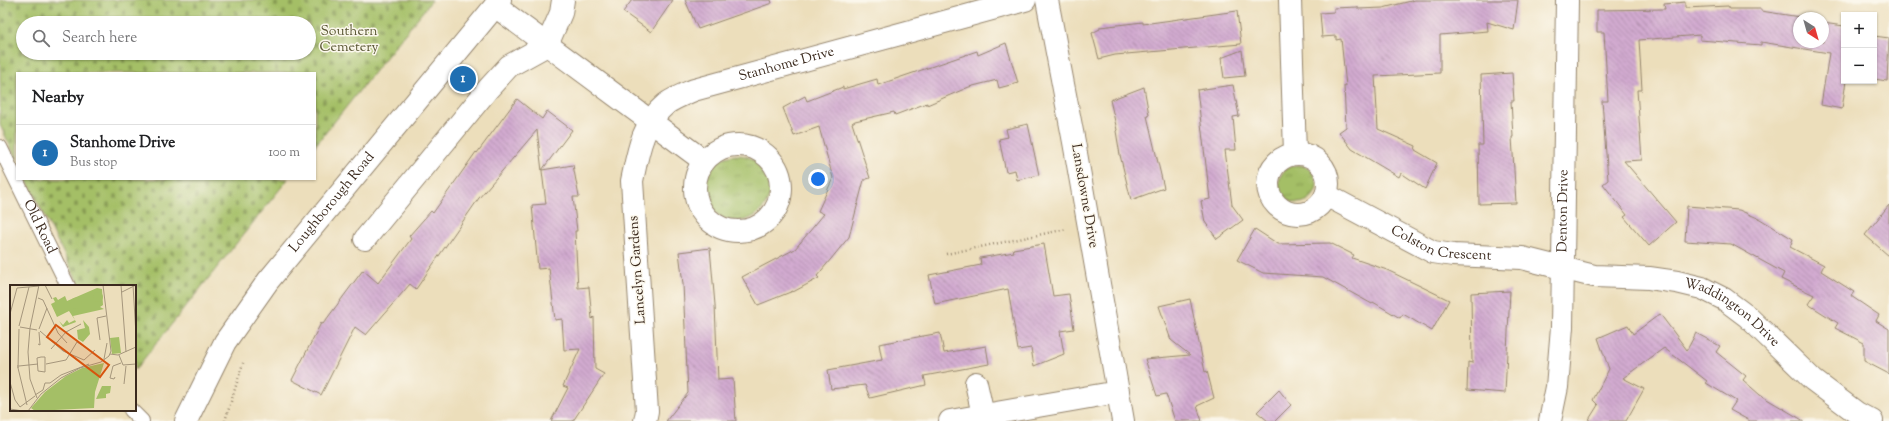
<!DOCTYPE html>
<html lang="en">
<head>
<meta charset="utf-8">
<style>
	body { margin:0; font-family:"Sorts Mill Goudy",serif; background:#f6f6f6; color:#202124 }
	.controls { position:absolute; right:12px; top:12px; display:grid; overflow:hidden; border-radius:0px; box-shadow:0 1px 3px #0004 }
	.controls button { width:36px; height:36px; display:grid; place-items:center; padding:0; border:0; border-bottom:1px solid #e0e0e0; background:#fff; color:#202124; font:20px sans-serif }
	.compass { position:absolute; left:1793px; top:12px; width:36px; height:36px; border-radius:50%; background:#fff; box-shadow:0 1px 3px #0004; rotate:143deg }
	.you { position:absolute; left:818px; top:179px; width:14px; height:14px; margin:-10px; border:3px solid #fff; border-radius:50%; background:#1a73e8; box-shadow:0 0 0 6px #1a73e833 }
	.badge { display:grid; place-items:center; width:26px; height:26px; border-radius:50%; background:#1f6fb2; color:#fff; font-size:13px; font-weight:700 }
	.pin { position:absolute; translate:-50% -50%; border:2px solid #fff; box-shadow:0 1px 4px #0006 }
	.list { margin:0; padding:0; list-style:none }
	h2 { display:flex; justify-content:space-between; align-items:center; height:52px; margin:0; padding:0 16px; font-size:17px }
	h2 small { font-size:13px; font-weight:400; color:#757577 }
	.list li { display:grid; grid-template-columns:26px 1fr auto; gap:12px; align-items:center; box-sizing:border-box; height:56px; padding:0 16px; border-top:1px solid #e0e0e0 }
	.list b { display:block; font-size:15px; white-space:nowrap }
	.list p { margin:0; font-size:13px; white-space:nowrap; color:#757577 }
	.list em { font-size:13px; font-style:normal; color:#757577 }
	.icon { flex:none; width:22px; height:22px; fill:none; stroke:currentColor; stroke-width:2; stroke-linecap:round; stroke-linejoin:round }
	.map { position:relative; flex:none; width:1889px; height:421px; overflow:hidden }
	.search { position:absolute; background:#fff; box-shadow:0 1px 3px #0004; left:16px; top:16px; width:300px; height:44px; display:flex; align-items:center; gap:10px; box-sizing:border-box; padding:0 14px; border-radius:22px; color:#757577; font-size:15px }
	.panel { position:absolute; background:#fff; box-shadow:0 1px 3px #0004; left:16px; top:72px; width:300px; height:108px; border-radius:0px }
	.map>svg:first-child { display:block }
	.grass { fill:url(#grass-tufts); stroke:#707442 }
	.cemetery { fill:url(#cemetery-stones); stroke:#707442; fill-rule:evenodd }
	.building { fill:url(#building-back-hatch) }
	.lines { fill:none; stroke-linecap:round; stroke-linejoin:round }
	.lane-casing { stroke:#94846c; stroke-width:16 }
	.street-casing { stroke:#94846c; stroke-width:24 }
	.primary-casing { stroke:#94846c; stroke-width:24 }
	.path { stroke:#94846c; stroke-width:2.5; stroke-dasharray:1 3; stroke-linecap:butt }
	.lane { stroke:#fff; stroke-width:14 }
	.street { stroke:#fff; stroke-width:22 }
	.primary { stroke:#fff; stroke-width:22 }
	.labels { text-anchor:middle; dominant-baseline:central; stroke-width:3; stroke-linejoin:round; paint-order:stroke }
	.park-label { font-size:14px; fill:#5a5734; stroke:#fbf7ec }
	.street-label { font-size:14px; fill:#3b2a1e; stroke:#fbf7ec }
	.inset-road { fill:none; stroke:#a5967c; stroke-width:1 }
	.view { fill:#d7540e; fill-opacity:0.15; stroke:#d7540e; stroke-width:2 }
	.inset-edge { fill:none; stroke:#3b2a1e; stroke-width:2 }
</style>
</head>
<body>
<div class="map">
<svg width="1889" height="421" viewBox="0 0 1889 421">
	<defs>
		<pattern id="grass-tufts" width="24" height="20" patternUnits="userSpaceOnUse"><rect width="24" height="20" fill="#a4bf66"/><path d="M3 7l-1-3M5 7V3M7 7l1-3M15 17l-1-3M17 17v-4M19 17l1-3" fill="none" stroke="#879b53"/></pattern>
		<pattern id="cemetery-stones" width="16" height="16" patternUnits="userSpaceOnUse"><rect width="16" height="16" fill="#a4bf66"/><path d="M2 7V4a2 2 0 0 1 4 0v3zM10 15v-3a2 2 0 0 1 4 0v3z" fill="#879b53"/></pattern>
		<pattern id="building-back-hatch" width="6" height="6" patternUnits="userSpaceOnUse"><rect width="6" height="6" fill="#d2aad0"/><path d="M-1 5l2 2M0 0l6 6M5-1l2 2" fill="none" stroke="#ac8ba8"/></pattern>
	</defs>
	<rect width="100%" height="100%" fill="#fbf7ec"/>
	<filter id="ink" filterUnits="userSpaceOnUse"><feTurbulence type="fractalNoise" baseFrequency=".025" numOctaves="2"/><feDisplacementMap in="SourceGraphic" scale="8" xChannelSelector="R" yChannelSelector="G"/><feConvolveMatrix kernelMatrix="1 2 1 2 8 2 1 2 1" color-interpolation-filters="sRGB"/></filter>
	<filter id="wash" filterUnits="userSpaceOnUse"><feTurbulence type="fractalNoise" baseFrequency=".012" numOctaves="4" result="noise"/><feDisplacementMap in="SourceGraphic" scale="16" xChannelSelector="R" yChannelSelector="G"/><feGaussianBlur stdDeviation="0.9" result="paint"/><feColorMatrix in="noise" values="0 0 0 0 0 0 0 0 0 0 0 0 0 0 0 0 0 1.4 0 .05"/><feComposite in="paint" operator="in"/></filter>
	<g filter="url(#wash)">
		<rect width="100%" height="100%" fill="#ecdebb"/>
		<g class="grass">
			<circle cx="737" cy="188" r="33"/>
			<circle cx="1298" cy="184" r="19"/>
		</g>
		<g class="cemetery">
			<path d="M 0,0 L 432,0 L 315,146 L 315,73 L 17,73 L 17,160 L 0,125 ZM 23,23 L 309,23 L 309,53 L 23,53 Z"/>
			<path d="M 26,179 L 288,179 L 135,370 L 135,286 L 80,286 Z"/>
		</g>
		<g id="blocks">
			<g class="building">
				<path d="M 632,0 L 673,0 L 651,32 L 623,12 Z"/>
				<path d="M 685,0 L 771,0 L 772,3 L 698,29 Z"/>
				<path d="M 1415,0 L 1518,0 L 1514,30 L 1487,22 L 1488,31 L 1440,35 L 1440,73 L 1375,76 L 1378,129 L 1416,146 L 1415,150 L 1437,163 L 1425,189 L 1401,173 L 1399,177 L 1352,149 L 1339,132 L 1346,127 L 1344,86 L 1346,86 L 1341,39 L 1336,40 L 1336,36 L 1322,37 L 1320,13 L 1334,12 L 1334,8 L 1358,7 L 1358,9 L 1383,8 Z"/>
				<path d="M 1685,2 L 1685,8 L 1728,6 L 1730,9 L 1761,9 L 1761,11 L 1800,17 L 1799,42 L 1823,42 L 1823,23 L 1844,26 L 1844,81 L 1846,81 L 1842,109 L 1821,105 L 1829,53 L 1761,42 L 1761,45 L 1700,40 L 1700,35 L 1639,40 L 1642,90 L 1637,90 L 1642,160 L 1624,161 L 1676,222 L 1649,246 L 1624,217 L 1627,215 L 1603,184 L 1608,180 L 1602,101 L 1608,101 L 1604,32 L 1597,32 L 1597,10 L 1665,9 L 1664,4 Z"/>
				<path d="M 1237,11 L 1241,44 L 1115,55 L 1099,59 L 1092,33 L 1100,29 L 1100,27 L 1143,22 L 1143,24 Z"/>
				<path d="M 1874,36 L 1889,38 L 1887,81 L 1874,79 Z"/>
				<path d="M 1006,43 L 1018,83 L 999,88 L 997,80 L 969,87 L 927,105 L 927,103 L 895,115 L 894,112 L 855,121 L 852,123 L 870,178 L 864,180 L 849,237 L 817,276 L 819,278 L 793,292 L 793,291 L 758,305 L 742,277 L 795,249 L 824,214 L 818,211 L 833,178 L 819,127 L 794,136 L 783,108 L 805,96 L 807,101 L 843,87 L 843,89 L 877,79 L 878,85 L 977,51 L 978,55 Z"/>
				<path d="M 1242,50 L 1245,76 L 1224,78 L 1221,58 Z"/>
				<path d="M 1512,73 L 1514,101 L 1511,101 L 1513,137 L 1512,137 L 1516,203 L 1479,204 L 1478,145 L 1483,145 L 1481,75 Z"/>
				<path d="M 1233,85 L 1239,116 L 1233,117 L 1236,150 L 1225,150 L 1232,205 L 1243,220 L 1217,239 L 1205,222 L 1201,201 L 1210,199 L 1197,90 Z"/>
				<path d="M 1144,87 L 1149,115 L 1147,116 L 1164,188 L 1131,200 L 1120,155 L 1116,131 L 1117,130 L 1110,100 Z"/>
				<path d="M 517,99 L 542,119 L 547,111 L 572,130 L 542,170 L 573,165 L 579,197 L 573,197 L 577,231 L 575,231 L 578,288 L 589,287 L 592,319 L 594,317 L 595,369 L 604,374 L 573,421 L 551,421 L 568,388 L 563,386 L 580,349 L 564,350 L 562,319 L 555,320 L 549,268 L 538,269 L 532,205 L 546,204 L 537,130 L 479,198 L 416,289 L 410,284 L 366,335 L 355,327 L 321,395 L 292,380 L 321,323 L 323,324 L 363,270 L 378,283 L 411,239 L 409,236 L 431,211 L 433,213 L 476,152 L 477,153 Z"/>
				<path d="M 1028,124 L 1039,175 L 1017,180 L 1015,170 L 1006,172 L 999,139 L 1008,137 L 1006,129 Z"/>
				<path d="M 1889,205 L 1889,256 L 1865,235 Z"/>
				<path d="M 1687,206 L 1739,210 L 1760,219 L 1793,239 L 1790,247 L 1824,265 L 1821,271 L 1854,292 L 1851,296 L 1879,315 L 1876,321 L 1889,329 L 1889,374 L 1864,361 L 1864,343 L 1835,328 L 1838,323 L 1808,304 L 1814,295 L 1781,279 L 1784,273 L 1731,244 L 1685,241 Z"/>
				<path d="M 1255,229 L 1278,244 L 1330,243 L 1354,255 L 1352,258 L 1387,270 L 1449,300 L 1432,331 L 1403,314 L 1400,318 L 1373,302 L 1372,304 L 1323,277 L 1263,273 L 1237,260 Z"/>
				<path d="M 1044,244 L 1053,296 L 1069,294 L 1074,329 L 1060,331 L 1064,354 L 1034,366 L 1031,348 L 1018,350 L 1008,289 L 935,304 L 929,275 L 981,265 L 980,258 L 1014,252 L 1013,249 Z"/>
				<path d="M 710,248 L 715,305 L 718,380 L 733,379 L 736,421 L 666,421 L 688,393 L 683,284 L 679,252 Z"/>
				<path d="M 1510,291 L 1505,393 L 1467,390 L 1468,362 L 1472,363 L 1471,293 Z"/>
				<path d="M 1190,299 L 1205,372 L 1207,371 L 1214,398 L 1197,406 L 1202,421 L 1175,421 L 1166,394 L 1157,396 L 1145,359 L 1190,355 L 1171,340 L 1159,306 Z"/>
				<path d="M 1660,314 L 1687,350 L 1696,333 L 1720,346 L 1716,352 L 1746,376 L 1743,380 L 1760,395 L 1804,421 L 1750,421 L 1730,410 L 1736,401 L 1706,383 L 1707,381 L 1664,348 L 1623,378 L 1644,389 L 1626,421 L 1588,421 L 1598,405 L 1593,400 L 1609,369 L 1598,338 L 1628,325 L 1633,334 Z"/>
				<path d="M 940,333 L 944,353 L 986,346 L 989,364 L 924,376 L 926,385 L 870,398 L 865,385 L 831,389 L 828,370 L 882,360 L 879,344 Z"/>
				<path d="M 1279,390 L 1291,405 L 1275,421 L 1268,421 L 1257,412 Z"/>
			</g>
		</g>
	</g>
	<g filter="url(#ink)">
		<use href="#blocks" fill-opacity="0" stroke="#94846c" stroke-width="1"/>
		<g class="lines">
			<g class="lane-casing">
				<g id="lane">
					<path id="s1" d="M 0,147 L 68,286"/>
					<path d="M 131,410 L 142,421"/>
				</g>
			</g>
			<g class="street-casing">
				<g id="street">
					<path d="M 1290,0 L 1295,153"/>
					<path d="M 495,6 L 704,161"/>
					<circle cx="738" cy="188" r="43"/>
					<circle cx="1298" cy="184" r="30"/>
					<path id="s2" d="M 1326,195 L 1433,252 L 1453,255 L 1522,258 L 1594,276 L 1649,278 L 1677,282 L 1702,288 L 1724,299 L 1748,317 L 1813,380 L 1857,413 L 1872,421"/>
					<path d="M 365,239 L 488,89 L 509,66 L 547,45 L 561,13 L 563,0"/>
					<path d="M 976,383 L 983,415"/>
					<path d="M 1118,392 L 1123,421"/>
					<path id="s3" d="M 645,421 L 647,411 L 632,181 C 638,152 642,124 666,104 C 674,98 685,94 694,90 L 1025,0"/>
					<path d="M 950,421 L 1118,392 L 1074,142 L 1047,0"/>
					<path id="s4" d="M 1550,421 L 1557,387 L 1562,327 L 1567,0"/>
				</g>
			</g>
			<g class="primary-casing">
				<g id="primary">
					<path id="s5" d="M 186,421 L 225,342 L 268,281 L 500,0"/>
				</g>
			</g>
			<g class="path">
				<path d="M 946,254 L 1067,229"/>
				<path d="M 225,421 L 244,360"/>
			</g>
			<use href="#lane" class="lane"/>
			<use href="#street" class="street"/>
			<use href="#primary" class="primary"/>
		</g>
	</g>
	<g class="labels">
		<g class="park-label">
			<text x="349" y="32">Southern<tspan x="349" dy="16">Cemetery</tspan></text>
		</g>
		<g class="street-label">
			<text stroke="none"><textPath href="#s3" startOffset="454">Stanhome Drive</textPath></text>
			<text transform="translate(1084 196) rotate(80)">Lansdowne Drive</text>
			<text stroke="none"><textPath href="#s5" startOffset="264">Loughborough Road</textPath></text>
			<text stroke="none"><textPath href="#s4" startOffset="211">Denton Drive</textPath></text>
			<text stroke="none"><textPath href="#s1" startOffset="89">Old Road</textPath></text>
			<text stroke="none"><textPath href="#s2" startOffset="127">Colston Crescent</textPath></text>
			<text transform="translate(638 270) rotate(-94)">Lancelyn Gardens</text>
			<text stroke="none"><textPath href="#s2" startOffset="432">Waddington Drive</textPath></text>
		</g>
	</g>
	<g transform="translate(10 285)">
		<rect width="126" height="126" fill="#ecdebb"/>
		<path d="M 87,3 L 92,4 L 93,20 L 90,22 L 94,24 L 63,31 L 66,37 L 53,42 L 49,36 L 53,40 L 57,35 L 59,38 L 65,35 L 59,26 L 47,32 L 41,19 L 45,17 L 43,13 L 46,12 L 48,15 L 55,11 L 57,16 ZM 73,35 L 79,42 L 80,49 L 73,57 L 68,54 L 67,45 L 75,43 ZM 109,52 L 111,68 L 102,69 L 100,53 Z" fill="#a4bf66"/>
		<path d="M 94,78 L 85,107 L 84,123 L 25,126 L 21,123 L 35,107 L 56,91 L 72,83 ZM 92,101 L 101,101 L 100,108 L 96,109 L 96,113 L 86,114 Z" fill="#a4bf66"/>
		<path d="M83 12a5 5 0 1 1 10 0a5 5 0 1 1-10 0ZM60.5 18a5.5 5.5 0 1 1 11 0a5.5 5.5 0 1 1-11 0Z" fill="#a4bf66"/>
		<path class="inset-road" d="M 35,0 L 42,14M 111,0 L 116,67M 123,0 L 126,50M 112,7 L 126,0M 28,13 L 33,15 L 48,48 L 57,58M 0,29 L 7,3 L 29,1M 9,41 L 19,2M 10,42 L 27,45M 29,44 L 37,23M 30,46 L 53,66 L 74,75M 90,55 L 87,33 L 96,31M 28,59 L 30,60 L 29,47M 41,64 L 56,47 L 71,39M 100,69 L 108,70 L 126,62M 109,70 L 113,80 L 126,79M 31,72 L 35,72 L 35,87 L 28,86 L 27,73 ZM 94,74 L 97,58M 74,75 L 85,65M 36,79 L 56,75 L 67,57 L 75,62M 8,80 L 8,83 L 9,44M 9,81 L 28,79M 8,83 L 17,120M 105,92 L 104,94 L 100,93 L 103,81 L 111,78M 0,97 L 5,115 L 10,122 L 25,111M 114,99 L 116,81M 25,110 L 33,105 L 35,98 L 40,98 L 51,90 L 79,79M 27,113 L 20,94 L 18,67 L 20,43 L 29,0M 0,124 L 13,126M 18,126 L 31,109 L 51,93 L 70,83 L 91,77 L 99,71 L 101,66 L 93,0"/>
		<path class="view" d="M 46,40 L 99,80 L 90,92 L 37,52 Z"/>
		<rect width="126" height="126" class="inset-edge"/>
	</g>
</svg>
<div class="controls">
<button>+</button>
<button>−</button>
</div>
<svg class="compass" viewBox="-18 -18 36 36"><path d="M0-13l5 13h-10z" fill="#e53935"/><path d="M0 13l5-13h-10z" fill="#757577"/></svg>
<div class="you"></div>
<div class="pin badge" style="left:463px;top:79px">1</div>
<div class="search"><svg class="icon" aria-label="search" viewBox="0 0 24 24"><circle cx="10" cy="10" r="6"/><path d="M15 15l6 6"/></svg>Search here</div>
<section class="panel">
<h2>Nearby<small></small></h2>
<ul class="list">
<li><span class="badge">1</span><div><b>Stanhome Drive</b><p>Bus stop</p></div><em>100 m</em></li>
</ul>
</section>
</div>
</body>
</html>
